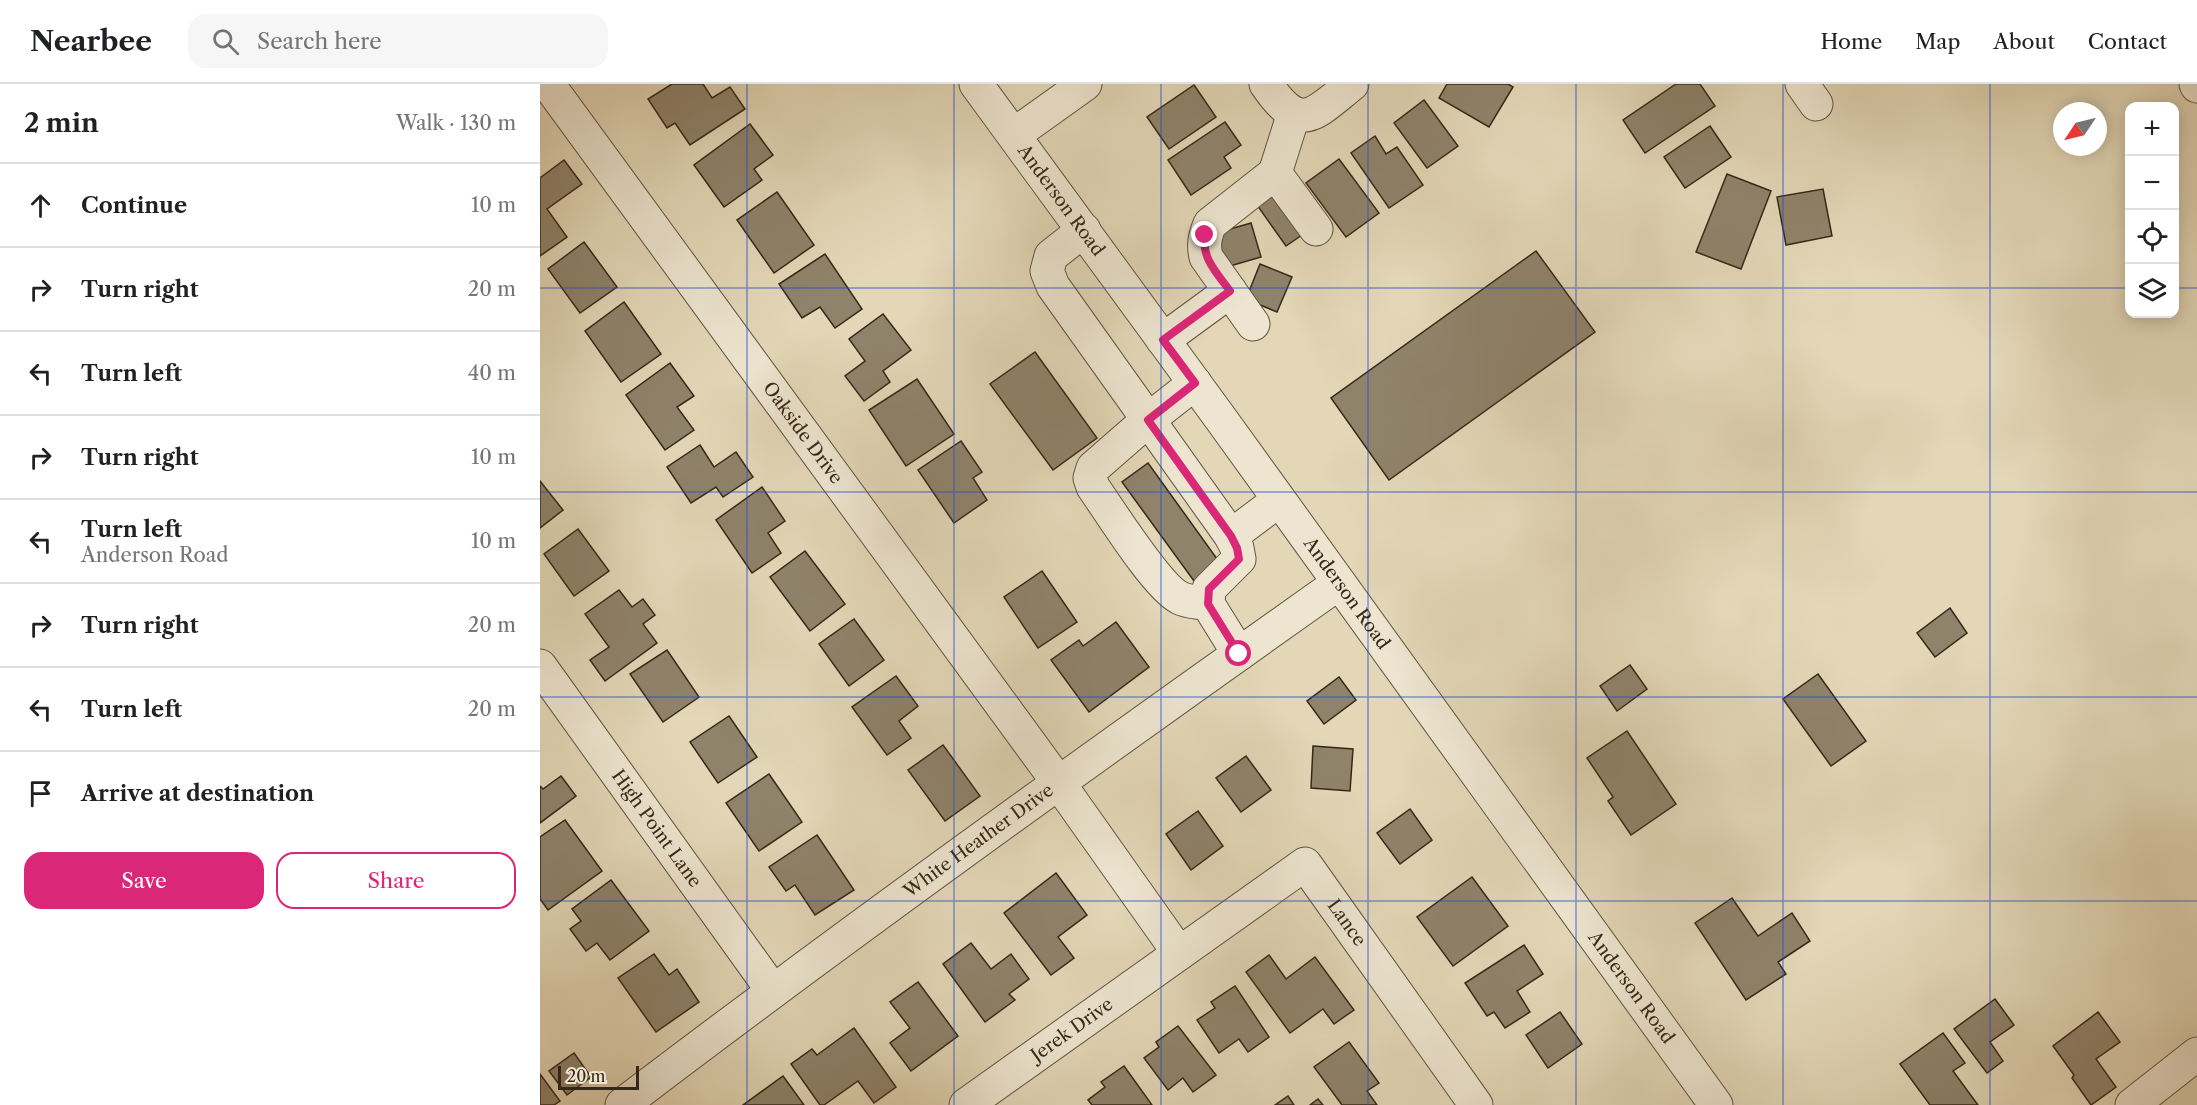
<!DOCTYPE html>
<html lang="en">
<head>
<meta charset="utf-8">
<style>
	body { margin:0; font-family:"Libre Caslon Text",serif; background:#f6f6f6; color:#202124 }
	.controls { position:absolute; right:18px; top:18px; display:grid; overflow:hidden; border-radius:12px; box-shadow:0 3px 15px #0003 }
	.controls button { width:54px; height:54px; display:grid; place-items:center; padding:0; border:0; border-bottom:2px solid #e0e0e0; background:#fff; color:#202124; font:30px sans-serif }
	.compass { position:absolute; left:1513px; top:18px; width:54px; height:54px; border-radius:50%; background:#fff; box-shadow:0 3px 15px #0003; rotate:235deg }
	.scale { position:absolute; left:18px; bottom:15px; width:81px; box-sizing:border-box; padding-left:6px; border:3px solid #352818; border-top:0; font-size:16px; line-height:21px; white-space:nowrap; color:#352818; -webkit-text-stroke:4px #ede5d0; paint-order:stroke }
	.stop { position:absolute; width:18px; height:18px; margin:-14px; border:4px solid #db2777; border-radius:50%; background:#fff }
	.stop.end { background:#db2777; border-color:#fff; box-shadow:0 2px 6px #0008 }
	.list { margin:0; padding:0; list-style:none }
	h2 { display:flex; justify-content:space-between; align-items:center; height:78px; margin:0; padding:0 24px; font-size:26px }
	h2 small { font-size:20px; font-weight:400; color:#757577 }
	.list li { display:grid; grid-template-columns:39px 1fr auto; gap:18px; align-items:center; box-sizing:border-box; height:84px; padding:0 24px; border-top:2px solid #e0e0e0 }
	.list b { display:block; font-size:22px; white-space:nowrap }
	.list p { margin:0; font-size:20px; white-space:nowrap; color:#757577 }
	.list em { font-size:20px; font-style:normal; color:#757577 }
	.actions { display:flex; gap:12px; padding:18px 24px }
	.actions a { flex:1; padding:14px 0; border:2px solid #db2777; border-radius:18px; text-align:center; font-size:21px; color:#db2777 }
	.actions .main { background:#db2777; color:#fff }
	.icon { flex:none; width:33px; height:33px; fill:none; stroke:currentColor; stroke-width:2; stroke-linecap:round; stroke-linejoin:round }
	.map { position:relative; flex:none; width:1657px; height:1021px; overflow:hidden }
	header { display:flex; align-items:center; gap:36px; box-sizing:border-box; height:84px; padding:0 30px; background:#fff; border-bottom:2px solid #e0e0e0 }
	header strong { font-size:28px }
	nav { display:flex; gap:33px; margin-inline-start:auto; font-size:21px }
	.search { width:420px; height:54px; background:#f6f6f6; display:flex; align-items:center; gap:15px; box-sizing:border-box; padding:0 21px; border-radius:18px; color:#757577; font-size:22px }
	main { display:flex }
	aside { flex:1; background:#fff }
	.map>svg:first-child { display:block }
	.building { fill:#8f836b; stroke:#352818; stroke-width:1.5 }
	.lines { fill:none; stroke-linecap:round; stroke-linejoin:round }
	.minor-casing { stroke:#605440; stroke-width:35 }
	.minor { stroke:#ede5d0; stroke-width:33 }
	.route { stroke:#db2777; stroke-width:8 }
	.grid { fill:none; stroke:#1d4ed8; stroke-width:1.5; stroke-opacity:0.55 }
	.labels { text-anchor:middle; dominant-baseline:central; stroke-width:5; stroke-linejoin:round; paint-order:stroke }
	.street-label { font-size:18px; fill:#352818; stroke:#ede5d0 }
</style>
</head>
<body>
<header>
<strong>Nearbee</strong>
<div class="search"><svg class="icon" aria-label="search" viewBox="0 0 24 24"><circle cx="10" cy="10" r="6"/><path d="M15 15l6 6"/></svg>Search here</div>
<nav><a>Home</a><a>Map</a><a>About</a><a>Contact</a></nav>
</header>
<main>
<aside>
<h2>2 min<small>Walk · 130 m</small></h2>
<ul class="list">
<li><svg class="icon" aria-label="ahead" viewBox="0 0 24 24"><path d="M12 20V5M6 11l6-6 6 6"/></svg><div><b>Continue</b></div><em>10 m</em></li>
<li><svg class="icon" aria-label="right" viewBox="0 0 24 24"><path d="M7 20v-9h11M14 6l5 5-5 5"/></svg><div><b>Turn right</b></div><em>20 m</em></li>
<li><svg class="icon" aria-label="left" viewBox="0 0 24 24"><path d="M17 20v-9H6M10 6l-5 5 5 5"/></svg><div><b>Turn left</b></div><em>40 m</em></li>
<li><svg class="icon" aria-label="right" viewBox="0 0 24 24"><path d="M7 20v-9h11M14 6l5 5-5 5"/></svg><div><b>Turn right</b></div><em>10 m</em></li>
<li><svg class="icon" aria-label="left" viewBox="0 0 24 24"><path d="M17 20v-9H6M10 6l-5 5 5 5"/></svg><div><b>Turn left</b><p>Anderson Road</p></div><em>10 m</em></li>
<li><svg class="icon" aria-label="right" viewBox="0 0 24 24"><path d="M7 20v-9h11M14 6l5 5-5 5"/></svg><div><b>Turn right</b></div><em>20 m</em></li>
<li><svg class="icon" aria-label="left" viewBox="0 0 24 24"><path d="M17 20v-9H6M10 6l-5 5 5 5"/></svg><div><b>Turn left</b></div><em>20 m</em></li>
<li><svg class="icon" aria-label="arrive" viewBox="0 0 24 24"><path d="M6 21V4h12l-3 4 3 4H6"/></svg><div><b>Arrive at destination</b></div></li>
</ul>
<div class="actions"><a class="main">Save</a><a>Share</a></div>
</aside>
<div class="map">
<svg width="1657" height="1021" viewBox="0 0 1657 1021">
	<rect width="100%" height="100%" fill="#e3d7b7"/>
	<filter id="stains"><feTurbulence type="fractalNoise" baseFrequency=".00333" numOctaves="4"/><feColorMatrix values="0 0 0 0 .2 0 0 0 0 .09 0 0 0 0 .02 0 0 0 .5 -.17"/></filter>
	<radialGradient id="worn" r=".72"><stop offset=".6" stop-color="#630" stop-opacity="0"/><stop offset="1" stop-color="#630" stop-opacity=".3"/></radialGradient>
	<g class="building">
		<path d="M 132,0 L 163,0 L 172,14 L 190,3 L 205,25 L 150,61 L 135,39 L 127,44 L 108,15 Z"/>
		<path d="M 907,0 L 968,0 L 973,3 L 949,43 L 899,14 Z"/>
		<path d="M 1136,0 L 1160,0 L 1175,22 L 1105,69 L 1083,36 Z"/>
		<path d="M 654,1 L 676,33 L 629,65 L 607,33 Z"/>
		<path d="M 884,16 L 918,62 L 887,84 L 854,39 Z"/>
		<path d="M 685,38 L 701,61 L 684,73 L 691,84 L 651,111 L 628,76 Z"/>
		<path d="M 210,40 L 233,71 L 214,85 L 222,96 L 184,123 L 154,81 Z"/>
		<path d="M 1170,42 L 1191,73 L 1145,104 L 1124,73 Z"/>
		<path d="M 835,52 L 846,70 L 857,63 L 883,101 L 849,124 L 811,69 Z"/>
		<path d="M 799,75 L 839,129 L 806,153 L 766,99 Z"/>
		<path d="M 24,76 L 42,100 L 7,125 L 27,153 L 0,172 L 0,94 Z"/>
		<path d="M 1187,90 L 1231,107 L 1201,185 L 1156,168 Z"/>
		<path d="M 740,104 L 769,146 L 746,162 L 717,121 Z"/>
		<path d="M 1283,105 L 1292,152 L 1246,161 L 1237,113 Z"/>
		<path d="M 237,108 L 274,161 L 234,189 L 197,136 Z"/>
		<path d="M 711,139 L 721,173 L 683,184 L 673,150 Z"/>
		<path d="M 44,158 L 77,203 L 40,229 L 8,185 Z"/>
		<path d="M 996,167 L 1055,248 L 849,396 L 791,314 Z"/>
		<path d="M 285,170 L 322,225 L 295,244 L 280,223 L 262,234 L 239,200 Z"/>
		<path d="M 720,180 L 752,193 L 737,228 L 706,215 Z"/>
		<path d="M 84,218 L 121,270 L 81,298 L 45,247 Z"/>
		<path d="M 343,230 L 371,266 L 343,287 L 350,298 L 324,317 L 305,292 L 325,277 L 309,255 Z"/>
		<path d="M 495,268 L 557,354 L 513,386 L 450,300 Z"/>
		<path d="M 130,279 L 154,312 L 137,323 L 154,346 L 125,366 L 86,311 Z"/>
		<path d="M 377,295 L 414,350 L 366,382 L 329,326 Z"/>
		<path d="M 421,357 L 442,388 L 433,394 L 447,416 L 414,439 L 378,386 Z"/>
		<path d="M 160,361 L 174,383 L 196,368 L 213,393 L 183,413 L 176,403 L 151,419 L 127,383 Z"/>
		<path d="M 608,379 L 680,479 L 654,497 L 582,398 Z"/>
		<path d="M 0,397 L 23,426 L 0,444 Z"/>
		<path d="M 222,403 L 245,437 L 228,449 L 241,469 L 212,489 L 176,436 Z"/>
		<path d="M 38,445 L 69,487 L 34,512 L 4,470 Z"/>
		<path d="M 265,467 L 305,520 L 270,547 L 230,493 Z"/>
		<path d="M 502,487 L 537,538 L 498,564 L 464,513 Z"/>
		<path d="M 79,506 L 92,523 L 103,515 L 115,531 L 103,540 L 117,559 L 65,597 L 50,576 L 69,563 L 45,530 Z"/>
		<path d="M 1410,524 L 1427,549 L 1395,573 L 1377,549 Z"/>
		<path d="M 314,535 L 344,576 L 309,602 L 279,560 Z"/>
		<path d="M 576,538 L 609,583 L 549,628 L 511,576 L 539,556 L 543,562 Z"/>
		<path d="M 127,566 L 159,613 L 123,638 L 90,590 Z"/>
		<path d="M 1090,581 L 1107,605 L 1077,627 L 1060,602 Z"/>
		<path d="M 1278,590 L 1326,657 L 1291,682 L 1243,615 Z"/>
		<path d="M 356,592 L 378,622 L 359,637 L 371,654 L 347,671 L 312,623 Z"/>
		<path d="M 799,593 L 816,616 L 784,640 L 767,617 Z"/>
		<path d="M 189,632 L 217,673 L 178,699 L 150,658 Z"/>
		<path d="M 1087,647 L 1136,720 L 1091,751 L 1068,717 L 1073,713 L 1047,674 Z"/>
		<path d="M 403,661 L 440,712 L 405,737 L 368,686 Z"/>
		<path d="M 773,662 L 813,665 L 810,707 L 771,704 Z"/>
		<path d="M 706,672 L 731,706 L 701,728 L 676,694 Z"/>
		<path d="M 229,690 L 262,738 L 219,767 L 186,719 Z"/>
		<path d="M 21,692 L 36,712 L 0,739 L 0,702 L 3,705 Z"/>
		<path d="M 870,725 L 892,756 L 860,780 L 837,749 Z"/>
		<path d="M 658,727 L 683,762 L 651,786 L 626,750 Z"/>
		<path d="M 25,736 L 62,787 L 8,826 L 0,815 L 0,753 Z"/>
		<path d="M 277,751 L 314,806 L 275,831 L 255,801 L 246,807 L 229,783 Z"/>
		<path d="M 516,789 L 547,831 L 518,853 L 534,874 L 511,891 L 464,829 Z"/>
		<path d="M 932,793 L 968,842 L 913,882 L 877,833 Z"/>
		<path d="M 71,796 L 109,847 L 70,876 L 57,859 L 46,867 L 30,845 L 41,837 L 32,825 Z"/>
		<path d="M 1192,814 L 1218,852 L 1252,829 L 1270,857 L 1238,878 L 1246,890 L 1206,916 L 1155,839 Z"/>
		<path d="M 431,859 L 451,885 L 471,870 L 489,895 L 469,910 L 475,916 L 445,938 L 403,880 Z"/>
		<path d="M 984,861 L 1003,890 L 977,907 L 990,928 L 965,944 L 954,928 L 947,932 L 925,899 Z"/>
		<path d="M 114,870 L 129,891 L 137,885 L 159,918 L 116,948 L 78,894 Z"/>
		<path d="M 729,871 L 746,895 L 775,873 L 814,926 L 794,940 L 783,925 L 750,949 L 706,888 Z"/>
		<path d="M 378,898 L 418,952 L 371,987 L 350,959 L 370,944 L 350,918 Z"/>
		<path d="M 695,902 L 729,953 L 708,968 L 699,955 L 679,969 L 657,936 L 675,924 L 671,918 Z"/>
		<path d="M 1455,915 L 1474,941 L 1450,958 L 1463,977 L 1447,989 L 1414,945 Z"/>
		<path d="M 1020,928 L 1042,960 L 1008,984 L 986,951 Z"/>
		<path d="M 1558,928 L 1580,958 L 1556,975 L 1576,1003 L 1551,1021 L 1532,994 L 1534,991 L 1513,962 Z"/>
		<path d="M 638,942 L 676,991 L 653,1008 L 643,994 L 628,1006 L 604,974 L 619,963 L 616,958 Z"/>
		<path d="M 314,944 L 356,1003 L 334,1019 L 318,997 L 284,1021 L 280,1021 L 251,980 L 272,965 L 277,971 Z"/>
		<path d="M 1403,949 L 1425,979 L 1413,987 L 1438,1021 L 1390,1021 L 1360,980 Z"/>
		<path d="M 809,958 L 839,999 L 827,1007 L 837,1021 L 802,1021 L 774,983 Z"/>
		<path d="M 34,969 L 51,993 L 27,1011 L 9,987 Z"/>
		<path d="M 584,982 L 612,1021 L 552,1021 L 548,1016 L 565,1003 L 561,998 Z"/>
		<path d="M 0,990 L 20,1017 L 14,1021 L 0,1021 Z"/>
		<path d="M 243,992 L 264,1021 L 203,1021 Z"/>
		<path d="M 748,1012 L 754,1021 L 735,1021 Z"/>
		<path d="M 778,1015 L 783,1021 L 770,1021 Z"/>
	</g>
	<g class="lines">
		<g class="minor-casing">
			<g id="minor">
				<path id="s1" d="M 8,0 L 518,698 L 639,869"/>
				<path id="s2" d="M 436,0 L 681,335 L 1176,1021"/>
				<path d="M 726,0 C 761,51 773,31 812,0"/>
				<path d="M 1262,0 L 1276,20"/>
				<path d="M 1656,0 L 1657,2"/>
				<path d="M 475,50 L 545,0"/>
				<path d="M 735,89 L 776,145"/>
				<path d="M 544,146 L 511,172 L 507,187 L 513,202 L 691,452 L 697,464 L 699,475 L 669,505 L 668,520 L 699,570"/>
				<path d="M 713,240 L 666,173 C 663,161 665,152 670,140 L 735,89 L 754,29"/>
				<path d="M 623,256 L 690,207"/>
				<path d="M 655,299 L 608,336 L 553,384 L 550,394 L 553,403 C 570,427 617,503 640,514 C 648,518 659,518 668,520"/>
				<path d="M 691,452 L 739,416"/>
				<path id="s3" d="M 0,582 L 233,907"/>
				<path id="s4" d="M 82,1021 C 317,842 557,670 799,499"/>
				<path id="s5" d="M 426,1021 L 765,780 L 936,1021"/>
				<path d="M 1592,1021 L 1657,970"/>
			</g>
		</g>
		<use href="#minor" class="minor"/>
	</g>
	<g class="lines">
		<path class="route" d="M 665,151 C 661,174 677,189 690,207 L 623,256 L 655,299 L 608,336 L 691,452 L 697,464 L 699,475 L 669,505 L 668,520 L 699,570"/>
	</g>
	<path class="grid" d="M 207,0 L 207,1021M 414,0 L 414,1021M 621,0 L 621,1021M 828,0 L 828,1021M 1036,0 L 1036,1021M 1243,0 L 1243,1021M 1450,0 L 1450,1021M 0,204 L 1590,204M 1634,204 L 1657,204M 0,408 L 1657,408M 0,613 L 1657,613M 0,817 L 1657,817"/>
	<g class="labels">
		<g class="street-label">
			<text stroke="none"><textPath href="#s2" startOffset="144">Anderson Road</textPath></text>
			<text stroke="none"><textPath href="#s1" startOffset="432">Oakside Drive</textPath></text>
			<text stroke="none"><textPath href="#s2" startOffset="630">Anderson Road</textPath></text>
			<text stroke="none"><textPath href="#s3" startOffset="200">High Point Lane</textPath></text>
			<text stroke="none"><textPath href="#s4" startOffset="444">White Heather Drive</textPath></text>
			<text stroke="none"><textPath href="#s5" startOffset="488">Lance</textPath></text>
			<text stroke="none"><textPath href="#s2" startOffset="1116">Anderson Road</textPath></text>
			<text stroke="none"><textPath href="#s5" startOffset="130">Jerek Drive</textPath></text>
		</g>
	</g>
	<rect width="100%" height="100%" filter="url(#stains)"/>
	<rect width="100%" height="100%" fill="url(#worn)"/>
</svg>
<div class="controls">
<button>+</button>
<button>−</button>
<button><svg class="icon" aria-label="locate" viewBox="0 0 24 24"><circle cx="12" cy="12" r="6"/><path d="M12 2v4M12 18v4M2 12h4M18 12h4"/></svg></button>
<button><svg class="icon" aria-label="layers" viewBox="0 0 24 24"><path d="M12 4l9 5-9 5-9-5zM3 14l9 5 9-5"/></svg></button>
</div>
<svg class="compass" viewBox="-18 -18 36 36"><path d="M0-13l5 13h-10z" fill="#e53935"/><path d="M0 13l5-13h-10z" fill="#757577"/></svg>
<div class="scale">20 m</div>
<div class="stop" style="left:699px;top:570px"></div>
<div class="stop end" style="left:665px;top:151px"></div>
</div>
</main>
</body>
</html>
